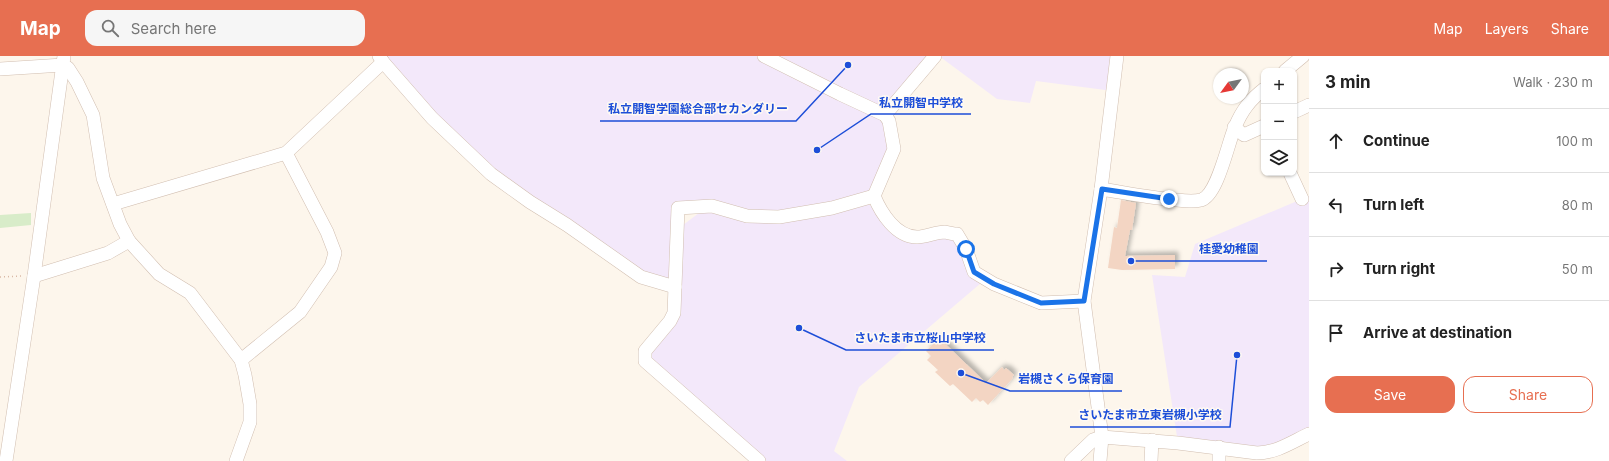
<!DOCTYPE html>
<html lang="en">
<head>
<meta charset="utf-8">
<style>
	body { margin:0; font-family:Inter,"Noto Sans JP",sans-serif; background:#f6f6f6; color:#222 }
	.controls { position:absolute; right:12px; top:12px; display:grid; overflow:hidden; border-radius:8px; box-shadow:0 1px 3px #0004 }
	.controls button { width:36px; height:36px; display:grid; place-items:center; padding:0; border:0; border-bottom:1px solid #e0e0e0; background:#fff; color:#222; font:20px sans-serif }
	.compass { position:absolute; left:1213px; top:12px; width:36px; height:36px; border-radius:50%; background:#fff; box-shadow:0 1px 3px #0004; rotate:237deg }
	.stop { position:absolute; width:12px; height:12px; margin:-9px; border:3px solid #1a73e8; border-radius:50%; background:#fff }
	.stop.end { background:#1a73e8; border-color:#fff; box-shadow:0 1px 4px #0008 }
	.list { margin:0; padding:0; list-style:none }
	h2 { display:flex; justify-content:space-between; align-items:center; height:52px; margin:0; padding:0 16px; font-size:17px }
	h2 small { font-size:13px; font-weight:400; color:#767676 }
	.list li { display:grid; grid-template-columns:26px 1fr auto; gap:12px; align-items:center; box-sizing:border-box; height:64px; padding:0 16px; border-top:1px solid #e0e0e0 }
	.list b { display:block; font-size:15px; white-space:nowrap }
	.list em { font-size:13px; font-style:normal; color:#767676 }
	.actions { display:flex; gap:8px; padding:12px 16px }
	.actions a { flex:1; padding:9px 0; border:1px solid #e76f51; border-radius:12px; text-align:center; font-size:14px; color:#e76f51 }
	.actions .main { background:#e76f51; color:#fff }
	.icon { flex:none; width:22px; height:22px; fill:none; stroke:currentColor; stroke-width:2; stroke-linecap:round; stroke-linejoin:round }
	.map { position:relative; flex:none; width:1309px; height:405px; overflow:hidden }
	header { display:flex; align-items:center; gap:24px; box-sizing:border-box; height:56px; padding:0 20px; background:#e76f51; color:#fff }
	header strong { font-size:19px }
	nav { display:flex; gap:22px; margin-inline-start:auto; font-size:14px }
	.search { width:280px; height:36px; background:#f6f6f6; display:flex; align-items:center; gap:10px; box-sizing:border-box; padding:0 14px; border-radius:12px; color:#767676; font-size:15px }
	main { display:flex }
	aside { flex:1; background:#fff }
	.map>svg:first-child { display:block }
	.education { fill:#f3e8fa }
	.green { fill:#d8ecc9 }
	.building { fill:#f3d5c3; filter:url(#shadow) }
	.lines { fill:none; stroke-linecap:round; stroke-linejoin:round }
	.minor-casing { stroke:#d1beb0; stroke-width:14 }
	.path { stroke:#d9b8a5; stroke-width:1.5; stroke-dasharray:1 3; stroke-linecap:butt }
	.minor { stroke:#fff; stroke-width:13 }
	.route { stroke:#1a73e8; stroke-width:5 }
	.leader { fill:none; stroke:#1d4ed8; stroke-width:1.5 }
	.callout-dot { fill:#1d4ed8; stroke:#fffaf3; stroke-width:1.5 }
	.callout-label { font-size:12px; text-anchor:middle; font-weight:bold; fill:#1d4ed8; stroke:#fffaf3; stroke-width:3; stroke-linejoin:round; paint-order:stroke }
</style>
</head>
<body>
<header>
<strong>Map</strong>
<div class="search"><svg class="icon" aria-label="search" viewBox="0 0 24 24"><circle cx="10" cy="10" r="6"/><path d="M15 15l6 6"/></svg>Search here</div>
<nav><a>Map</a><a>Layers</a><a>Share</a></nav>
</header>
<main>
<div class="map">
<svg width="1309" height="405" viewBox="0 0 1309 405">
	<defs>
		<filter id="shadow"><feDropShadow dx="3.5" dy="-3.5" stdDeviation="2" flood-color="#0004"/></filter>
	</defs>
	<rect width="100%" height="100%" fill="#fdf6ec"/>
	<g class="education">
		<path d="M 379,0 L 935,0 L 885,59 L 894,93 L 874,140 L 779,161 L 678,152 L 675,231 L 641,221 L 491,118 Z"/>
		<path d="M 939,0 L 1117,0 L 1113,35 L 1036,25 L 1030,47 L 997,43 Z"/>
		<path d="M 1309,140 L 1309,378 L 1277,394 L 1178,387 L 1152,219 L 1185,221 L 1195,188 Z"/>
		<path d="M 863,145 L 878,154 L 891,172 L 951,179 L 981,227 L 859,331 L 834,395 L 847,405 L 765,405 L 646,297 L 679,260 L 683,169 L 699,157 L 712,155 L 752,165 Z"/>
	</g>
	<path class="green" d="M 31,157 L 31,169 L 0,172 L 0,159 Z"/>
	<g class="building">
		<path d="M 1121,144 L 1136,147 L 1132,174 L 1130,174 L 1125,200 L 1175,199 L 1175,213 L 1122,214 L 1108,212 L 1114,171 L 1117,172 Z"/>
		<path d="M 939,282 L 986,327 L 1002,311 L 1004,314 L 1006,312 L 1014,319 L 1012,321 L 1013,322 L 988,349 L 983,344 L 980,346 L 976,342 L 972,346 L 953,328 L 950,330 L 935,316 L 938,314 L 927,304 L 931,300 L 926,295 Z"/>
	</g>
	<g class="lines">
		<g class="minor-casing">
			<g id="minor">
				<path d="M 379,0 L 383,6 L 432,62 L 491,118 L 530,146 L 567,169 L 641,221 L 675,231"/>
				<path d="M 764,0 L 840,38 L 885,59 L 889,65 L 894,93 L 874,140 C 881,157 896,181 917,181 C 926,181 936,176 945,176 C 949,177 953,178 957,178 L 966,193 L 974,216 L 994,228 L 1041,247 L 1084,245"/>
				<path d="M 0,13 L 63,9 L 68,12 L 77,26 L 93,59 L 103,122 L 120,168 L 129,185 L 159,218 L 190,237 L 241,304 L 245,319 L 250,348 L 250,366 L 236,405"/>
				<path d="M 1285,15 L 1303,0"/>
				<path d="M 1294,56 L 1309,49"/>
				<path d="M 885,59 L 935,0"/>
				<path d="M 1234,71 L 1244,79 L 1264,70"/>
				<path d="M 1290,117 L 1302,143"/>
				<path d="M 1101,133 C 1127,137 1151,142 1177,144 C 1185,145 1193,146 1201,144 C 1218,139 1228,86 1235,71 C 1242,54 1250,44 1264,33"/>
				<path d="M 113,148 L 286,97 L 383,6"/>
				<path d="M 34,220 L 108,197 L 129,185"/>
				<path d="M 241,304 L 300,256 L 331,211 L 335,197 L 327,176 L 286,97"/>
				<path d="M 6,405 L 34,220 L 64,0"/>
				<path d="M 759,405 L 645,305 L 645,295 L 670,265 L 674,257 L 678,152 L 712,150 L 747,160 L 779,161 L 832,152 L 874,140"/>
				<path d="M 1071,405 L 1093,384 L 1102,381 L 1178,387 L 1257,397 C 1276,397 1292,386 1309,378"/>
				<path d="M 1100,405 L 1102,381 L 1084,245 L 1101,133 L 1117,0"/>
				<path d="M 1151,405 L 1152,384"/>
				<path d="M 1219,405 L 1219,391"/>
			</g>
		</g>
		<path class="path" d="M 0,221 L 22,220"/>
		<use href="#minor" class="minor"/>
	</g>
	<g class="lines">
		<path class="route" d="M 966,193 L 974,216 L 994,228 L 1041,247 L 1084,245 L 1102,133 L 1169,143"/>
	</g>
	<path class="leader" d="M817 94L871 58H971M848 9L796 65H600M1131 205L1191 205H1267M799 272L846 294H994M961 317L1010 335H1122M1237 299L1230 371H1070"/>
	<g class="callout-dot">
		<circle cx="817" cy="94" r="4"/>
		<circle cx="848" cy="9" r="4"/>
		<circle cx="1131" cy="205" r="4"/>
		<circle cx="799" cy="272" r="4"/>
		<circle cx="961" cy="317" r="4"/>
		<circle cx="1237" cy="299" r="4"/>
	</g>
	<g class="callout-label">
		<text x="921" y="51">私立開智中学校</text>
		<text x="698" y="57">私立開智学園総合部セカンダリー</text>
		<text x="1229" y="197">桂愛幼稚園</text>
		<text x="920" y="286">さいたま市立桜山中学校</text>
		<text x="1066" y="327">岩槻さくら保育園</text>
		<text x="1150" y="363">さいたま市立東岩槻小学校</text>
	</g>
</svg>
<div class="controls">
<button>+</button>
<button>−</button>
<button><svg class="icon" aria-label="layers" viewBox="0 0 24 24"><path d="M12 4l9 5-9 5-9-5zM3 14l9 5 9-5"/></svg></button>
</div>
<svg class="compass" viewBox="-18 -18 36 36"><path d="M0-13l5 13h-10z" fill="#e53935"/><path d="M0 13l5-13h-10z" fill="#767676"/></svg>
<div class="stop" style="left:966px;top:193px"></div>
<div class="stop end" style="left:1169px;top:143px"></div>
</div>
<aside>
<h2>3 min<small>Walk · 230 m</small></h2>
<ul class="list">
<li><svg class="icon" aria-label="ahead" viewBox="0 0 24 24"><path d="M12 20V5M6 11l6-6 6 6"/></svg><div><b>Continue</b></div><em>100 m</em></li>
<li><svg class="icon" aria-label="left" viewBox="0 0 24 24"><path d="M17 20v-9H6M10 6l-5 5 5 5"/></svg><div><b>Turn left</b></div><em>80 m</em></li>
<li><svg class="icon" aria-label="right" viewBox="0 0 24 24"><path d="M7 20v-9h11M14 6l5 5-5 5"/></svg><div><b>Turn right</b></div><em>50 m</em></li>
<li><svg class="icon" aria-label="arrive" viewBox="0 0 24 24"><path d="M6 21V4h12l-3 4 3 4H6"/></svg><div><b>Arrive at destination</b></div></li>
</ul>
<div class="actions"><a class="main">Save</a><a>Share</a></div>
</aside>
</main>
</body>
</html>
